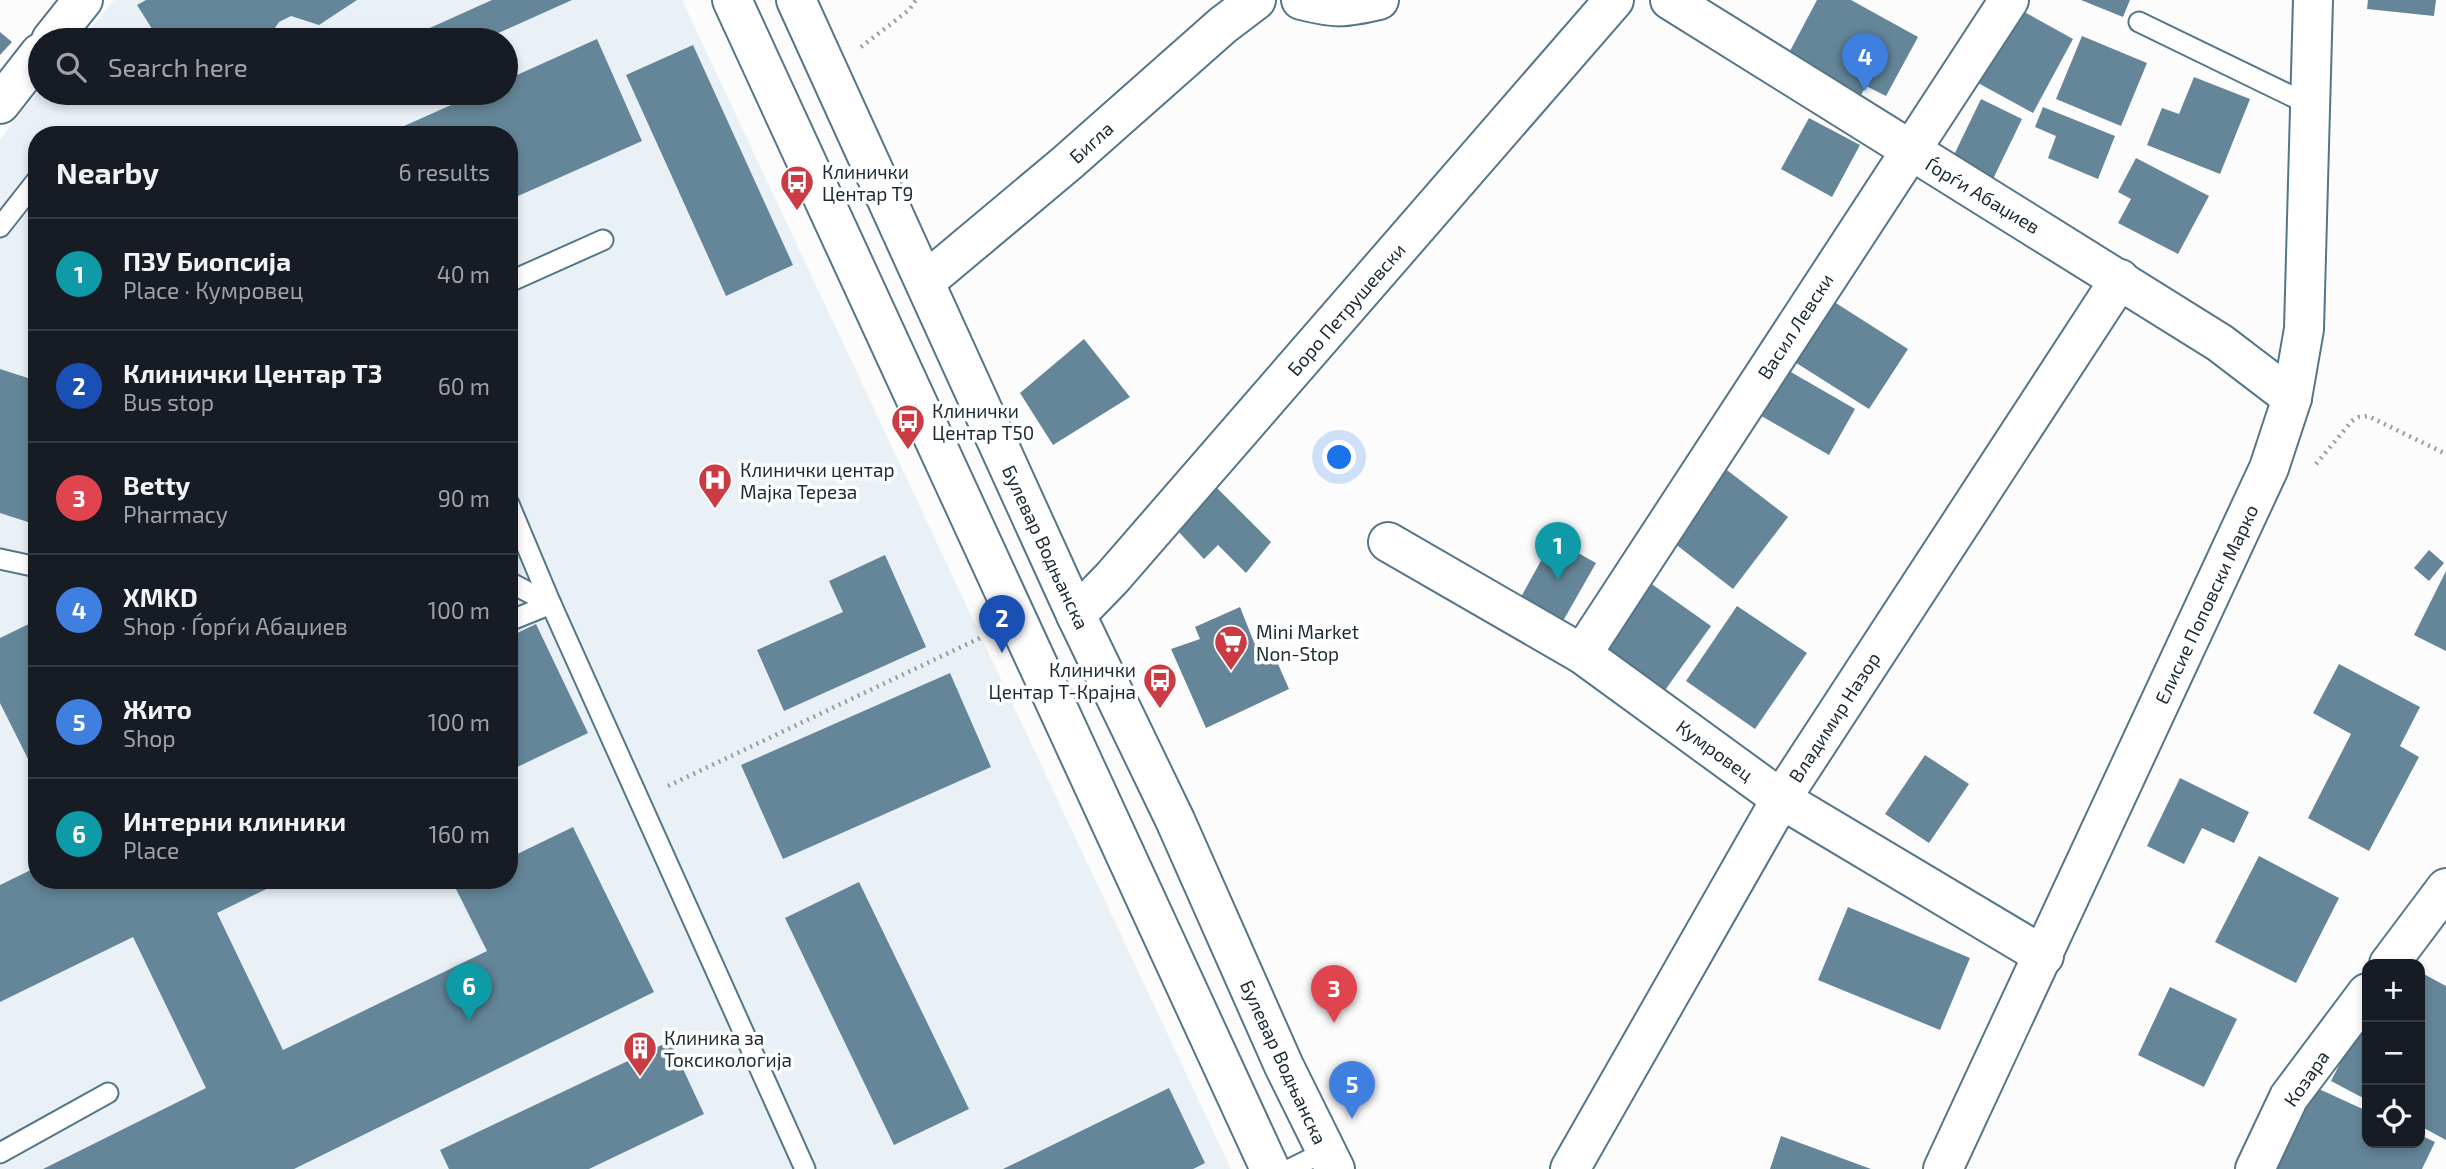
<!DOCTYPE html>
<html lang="en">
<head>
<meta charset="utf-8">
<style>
	body { margin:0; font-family:"Exo 2",sans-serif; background:#20242c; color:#f1f3f6 }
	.controls { position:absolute; right:21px; bottom:21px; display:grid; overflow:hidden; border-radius:14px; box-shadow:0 4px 10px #0003 }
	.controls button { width:63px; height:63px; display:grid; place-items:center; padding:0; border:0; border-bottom:2px solid #363941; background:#171b24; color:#f1f3f6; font:35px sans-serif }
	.you { position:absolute; left:1340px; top:458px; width:24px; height:24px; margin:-18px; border:5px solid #fff; border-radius:50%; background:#1a73e8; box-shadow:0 0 0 10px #1a73e833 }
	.badge { display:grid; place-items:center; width:46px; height:46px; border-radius:50%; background:#cb3b43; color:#fff; font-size:23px; font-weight:700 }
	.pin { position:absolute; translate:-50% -58px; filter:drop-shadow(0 2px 4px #0008) }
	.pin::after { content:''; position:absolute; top:37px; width:24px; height:21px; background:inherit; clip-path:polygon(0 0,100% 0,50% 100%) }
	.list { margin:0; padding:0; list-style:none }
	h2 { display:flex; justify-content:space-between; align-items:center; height:91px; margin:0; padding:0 28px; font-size:30px }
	h2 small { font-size:23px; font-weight:400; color:#9ea1a6 }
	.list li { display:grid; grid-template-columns:46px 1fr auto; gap:21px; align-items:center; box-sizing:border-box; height:112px; padding:0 28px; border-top:2px solid #363941 }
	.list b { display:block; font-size:26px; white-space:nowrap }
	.list p { margin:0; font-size:23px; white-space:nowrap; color:#9ea1a6 }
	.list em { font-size:23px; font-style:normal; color:#9ea1a6 }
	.icon { flex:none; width:38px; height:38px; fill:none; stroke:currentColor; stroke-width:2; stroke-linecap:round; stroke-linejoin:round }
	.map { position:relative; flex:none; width:2446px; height:1169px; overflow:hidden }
	.search { position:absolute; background:#171b24; box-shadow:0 4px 10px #0003; left:28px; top:28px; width:490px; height:77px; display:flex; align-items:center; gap:18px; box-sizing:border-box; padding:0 24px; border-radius:38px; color:#9ea1a6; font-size:26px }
	.panel { position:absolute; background:#171b24; box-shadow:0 4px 10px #0003; left:28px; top:126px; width:490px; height:763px; border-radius:28px }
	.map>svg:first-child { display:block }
	.built { fill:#e9f1f6; fill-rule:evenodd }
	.building { fill:#648698 }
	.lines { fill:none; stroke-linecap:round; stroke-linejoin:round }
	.service-casing { stroke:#557689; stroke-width:23 }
	.minor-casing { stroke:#557689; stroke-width:42 }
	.tertiary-casing { stroke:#557689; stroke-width:42 }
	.path { stroke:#969ca0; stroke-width:4.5; stroke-dasharray:2 5; stroke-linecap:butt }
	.service { stroke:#fff; stroke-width:19 }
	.minor { stroke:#fff; stroke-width:38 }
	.tertiary { stroke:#fff; stroke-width:38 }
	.labels { text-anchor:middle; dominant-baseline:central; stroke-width:7; stroke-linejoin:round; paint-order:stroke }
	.street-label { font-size:19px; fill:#1c2a31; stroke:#fff }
	.poi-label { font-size:19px; fill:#1c2a31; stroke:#fff; text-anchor:start }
</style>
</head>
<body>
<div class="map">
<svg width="2446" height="1169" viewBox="0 0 2446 1169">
	<rect width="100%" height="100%" fill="#fcfcfc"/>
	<path class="built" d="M 114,0 L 682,0 L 1231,1169 L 0,1169 L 0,139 L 40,90 L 40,93 L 506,93 L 506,40 L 81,40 ZM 37,135 L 509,135 L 509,880 L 37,880 Z"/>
	<g class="building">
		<path d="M 146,0 L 357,0 L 319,25 L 291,16 L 279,22 L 273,31 L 258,40 L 159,40 L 137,5 Z"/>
		<path d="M 492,0 L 572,0 L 483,40 L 403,40 Z"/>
		<path d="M 1817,0 L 1851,0 L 1918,37 L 1886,96 L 1866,86 L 1855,106 L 1782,66 Z"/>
		<path d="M 2081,0 L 2130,0 L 2123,17 Z"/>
		<path d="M 2368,0 L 2436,0 L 2434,16 L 2367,9 Z"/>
		<path d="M 2019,9 L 2073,39 L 2033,113 L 1978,83 Z"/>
		<path d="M 0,32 L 12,42 L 0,55 Z"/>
		<path d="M 2082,36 L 2147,63 L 2121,126 L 2056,99 Z"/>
		<path d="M 597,39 L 642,141 L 509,200 L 509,135 L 384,135 L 478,93 L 506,93 L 506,80 Z"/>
		<path d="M 693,45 L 793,265 L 726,296 L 626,75 Z"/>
		<path d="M 2194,77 L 2250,99 L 2220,174 L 2147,145 L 2162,108 L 2179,114 Z"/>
		<path d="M 1981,99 L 2022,119 L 1993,179 L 1952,159 Z"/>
		<path d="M 2043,107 L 2115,136 L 2098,179 L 2048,158 L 2056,136 L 2035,127 Z"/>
		<path d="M 1809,118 L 1860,145 L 1832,197 L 1781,169 Z"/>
		<path d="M 2136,158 L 2209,196 L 2178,254 L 2118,223 L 2131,199 L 2118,192 Z"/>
		<path d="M 1828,298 L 1908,349 L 1869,409 L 1790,359 Z"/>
		<path d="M 1084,339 L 1130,397 L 1053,445 L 1020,393 Z"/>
		<path d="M 1784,368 L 1855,409 L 1829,455 L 1758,414 Z"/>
		<path d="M 0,369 L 37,381 L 37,525 L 0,513 Z"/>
		<path d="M 1723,467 L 1788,517 L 1733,589 L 1669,539 Z"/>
		<path d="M 1213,484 L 1271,542 L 1246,573 L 1218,545 L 1204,559 L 1177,530 Z"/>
		<path d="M 1553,539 L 1596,563 L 1563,621 L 1521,597 Z"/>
		<path d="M 2429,550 L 2444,563 L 2429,581 L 2414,568 Z"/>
		<path d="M 885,555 L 926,647 L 784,711 L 757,650 L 843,612 L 829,581 Z"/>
		<path d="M 2446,571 L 2446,651 L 2414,635 Z"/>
		<path d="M 1646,580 L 1711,626 L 1663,693 L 1599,647 Z"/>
		<path d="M 1737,606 L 1807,653 L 1755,729 L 1686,681 Z"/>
		<path d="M 1240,607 L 1259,655 L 1271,648 L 1289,689 L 1206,728 L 1171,649 L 1200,639 L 1195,627 Z"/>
		<path d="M 37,620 L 37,777 L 0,703 L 0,638 Z"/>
		<path d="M 536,624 L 588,733 L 509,771 L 509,637 Z"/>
		<path d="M 2339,664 L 2420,707 L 2400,746 L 2419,757 L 2369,851 L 2308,818 L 2351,734 L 2313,713 Z"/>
		<path d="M 950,673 L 991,767 L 783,859 L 741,765 Z"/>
		<path d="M 1925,755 L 1969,784 L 1929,843 L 1885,814 Z"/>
		<path d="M 2180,778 L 2249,812 L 2234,843 L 2202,828 L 2184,864 L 2147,846 Z"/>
		<path d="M 573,827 L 654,992 L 294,1169 L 43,1169 L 206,1088 L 133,937 L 0,1002 L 0,885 L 37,867 L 37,880 L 285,880 L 217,913 L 283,1050 L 487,951 L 454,885 L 465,880 L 509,880 L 509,858 Z"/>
		<path d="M 2259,856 L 2339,898 L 2296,983 L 2215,942 Z"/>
		<path d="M 859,882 L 969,1109 L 894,1145 L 785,918 Z"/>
		<path d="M 1848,907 L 1970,958 L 1940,1030 L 1818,980 Z"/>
		<path d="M 2420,972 L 2446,986 L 2446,1140 L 2420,1126 Z"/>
		<path d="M 2170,987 L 2237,1019 L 2204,1087 L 2138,1055 Z"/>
		<path d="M 2367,1010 L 2367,1100 L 2331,1081 Z"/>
		<path d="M 670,1041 L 704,1114 L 589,1169 L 449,1169 L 440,1150 Z"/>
		<path d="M 2308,1084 L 2367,1111 L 2367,1143 L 2420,1143 L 2420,1135 L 2435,1142 L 2422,1169 L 2270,1169 Z"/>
		<path d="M 1169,1088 L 1205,1163 L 1193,1169 L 1003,1169 Z"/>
		<path d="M 1781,1136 L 1871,1169 L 1770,1169 Z"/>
	</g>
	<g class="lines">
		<g class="service-casing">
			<g id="service">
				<path d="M 2139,22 L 2310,105"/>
				<path d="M 0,227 L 37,180"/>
				<path d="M 509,282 L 603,240"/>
				<path d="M 509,504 L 551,604 L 805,1169"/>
				<path d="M 0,559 L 37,567"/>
				<path d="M 509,582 L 551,604"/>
				<path d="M 509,621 L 551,604"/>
				<path d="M 0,1153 L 108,1093"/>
				<path d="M 1290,1169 L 1326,1151"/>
			</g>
		</g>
		<g class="minor-casing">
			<g id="minor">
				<path d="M 1301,0 C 1337,9 1344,8 1379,0"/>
				<path d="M 1670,0 L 2220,343 L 2292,398"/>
				<path d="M 51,40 L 83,0"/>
				<path d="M 0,104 L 40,53"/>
				<path d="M 925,282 L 1067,163 L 1223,25 L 1256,0"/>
				<path d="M 1388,542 L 1582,654 L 1781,799 L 2044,956"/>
				<path d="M 1076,615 L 1112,578 L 1614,0"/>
				<path d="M 1582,654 L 2009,0"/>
				<path d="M 2389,964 L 2446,888"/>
				<path d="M 1570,1169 L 1781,799 L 2120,279"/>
				<path d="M 1943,1169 L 2269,468 L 2292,398 L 2304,329 L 2313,0"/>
				<path d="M 2255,1169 L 2289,1097 L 2367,993"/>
			</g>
		</g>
		<g class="tertiary-casing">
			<g id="tertiary">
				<path d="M 732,0 L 1270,1169"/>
				<path d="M 796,0 L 1076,615 L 1175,820 L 1284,1066 L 1335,1169"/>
			</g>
		</g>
		<g class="path">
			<path d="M 861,47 L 909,10 L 916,0"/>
			<path d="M 2316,464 L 2352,421 L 2359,417 L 2368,416 L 2446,454"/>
			<path d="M 668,786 L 980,638"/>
		</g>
		<use href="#service" class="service"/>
		<use href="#minor" class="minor"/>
		<use href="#tertiary" class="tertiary"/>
	</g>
	<defs>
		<g id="bus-pin" transform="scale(1.75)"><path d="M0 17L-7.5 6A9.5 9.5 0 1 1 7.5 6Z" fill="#cb3b43" stroke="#fff"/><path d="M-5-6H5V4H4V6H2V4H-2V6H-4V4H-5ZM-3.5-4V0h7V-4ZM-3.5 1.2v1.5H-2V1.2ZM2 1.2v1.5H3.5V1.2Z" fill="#fff"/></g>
		<g id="hospital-pin" transform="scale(1.75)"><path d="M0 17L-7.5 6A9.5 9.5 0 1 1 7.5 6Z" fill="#cb3b43" stroke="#fff"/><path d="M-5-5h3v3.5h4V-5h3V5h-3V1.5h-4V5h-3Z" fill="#fff"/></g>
		<g id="supermarket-pin" transform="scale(1.75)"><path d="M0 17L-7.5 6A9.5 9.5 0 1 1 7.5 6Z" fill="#cb3b43" stroke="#fff"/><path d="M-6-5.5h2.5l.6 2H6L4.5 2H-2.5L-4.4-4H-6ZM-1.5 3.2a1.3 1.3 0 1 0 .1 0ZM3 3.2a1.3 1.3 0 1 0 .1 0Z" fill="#fff"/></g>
		<g id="building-pin" transform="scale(1.75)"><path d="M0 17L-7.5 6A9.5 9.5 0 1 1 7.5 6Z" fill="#cb3b43" stroke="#fff"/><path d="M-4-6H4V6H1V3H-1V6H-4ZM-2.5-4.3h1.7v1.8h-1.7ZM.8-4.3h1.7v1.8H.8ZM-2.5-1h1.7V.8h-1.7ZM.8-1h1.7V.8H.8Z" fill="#fff"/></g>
	</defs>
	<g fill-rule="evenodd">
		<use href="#bus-pin" x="797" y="182"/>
		<use href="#bus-pin" x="908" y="421"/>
		<use href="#hospital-pin" x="715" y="480"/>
		<use href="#supermarket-pin" x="1231" y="642"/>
		<use href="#bus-pin" x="1160" y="680"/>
		<use href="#building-pin" x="640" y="1048"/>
	</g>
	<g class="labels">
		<g class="street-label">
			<text transform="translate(1091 142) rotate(-42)">Бигла</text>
			<text transform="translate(1983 195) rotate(31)">Ѓорѓи Абаџиев</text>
			<text transform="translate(1346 309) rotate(-49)">Боро Петрушевски</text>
			<text transform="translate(1795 326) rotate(-57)">Васил Левски</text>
			<text transform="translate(1046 547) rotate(65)">Булевар Водњанска</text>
			<text transform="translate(2206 604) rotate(-65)">Елисие Поповски Марко</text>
			<text transform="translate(1834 717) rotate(-57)">Владимир Назор</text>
			<text transform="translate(1715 750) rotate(36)">Кумровец</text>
			<text transform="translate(1284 1062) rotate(65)">Булевар Водњанска</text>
			<text transform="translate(2306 1078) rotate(-55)">Козара</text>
		</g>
		<g class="poi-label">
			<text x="822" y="171">Клинички<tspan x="822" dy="22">Центар Т9</tspan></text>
			<text x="932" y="410">Клинички<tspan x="932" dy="22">Центар Т50</tspan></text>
			<text x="740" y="469">Клинички центар<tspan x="740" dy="22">Мајка Тереза</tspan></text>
			<text x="1256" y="631">Mini Market<tspan x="1256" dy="22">Non-Stop</tspan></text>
			<text x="1136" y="669" text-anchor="end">Клинички<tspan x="1136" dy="22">Центар Т-Крајна</tspan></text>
			<text x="664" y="1037">Клиника за<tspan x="664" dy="22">Токсикологија</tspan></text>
		</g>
	</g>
</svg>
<div class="controls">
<button>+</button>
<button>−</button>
<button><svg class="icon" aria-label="locate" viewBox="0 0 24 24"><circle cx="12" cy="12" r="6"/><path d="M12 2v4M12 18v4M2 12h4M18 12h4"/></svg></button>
</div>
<div class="you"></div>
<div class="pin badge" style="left:1558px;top:580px;background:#0f9aa8">1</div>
<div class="pin badge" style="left:1002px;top:653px;background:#1a4fb4">2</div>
<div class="pin badge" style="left:1334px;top:1023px;background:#e0444e">3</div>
<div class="pin badge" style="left:1865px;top:91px;background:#3f7fe0">4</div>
<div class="pin badge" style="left:1352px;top:1119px;background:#3f7fe0">5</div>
<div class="pin badge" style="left:469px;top:1021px;background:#0f9aa8">6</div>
<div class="search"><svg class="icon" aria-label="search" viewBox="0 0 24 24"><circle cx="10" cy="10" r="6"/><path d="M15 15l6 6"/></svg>Search here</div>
<section class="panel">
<h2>Nearby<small>6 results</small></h2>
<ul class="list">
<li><span class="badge" style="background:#0f9aa8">1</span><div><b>ПЗУ Биопсија</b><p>Place · Кумровец</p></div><em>40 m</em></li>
<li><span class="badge" style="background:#1a4fb4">2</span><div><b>Клинички Центар Т3</b><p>Bus stop</p></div><em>60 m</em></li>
<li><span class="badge" style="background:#e0444e">3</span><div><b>Betty</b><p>Pharmacy</p></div><em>90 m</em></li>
<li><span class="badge" style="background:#3f7fe0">4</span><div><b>XMKD</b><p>Shop · Ѓорѓи Абаџиев</p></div><em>100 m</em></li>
<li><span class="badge" style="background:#3f7fe0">5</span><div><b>Жито</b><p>Shop</p></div><em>100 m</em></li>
<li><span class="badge" style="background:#0f9aa8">6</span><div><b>Интерни клиники</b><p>Place</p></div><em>160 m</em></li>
</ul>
</section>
</div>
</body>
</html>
